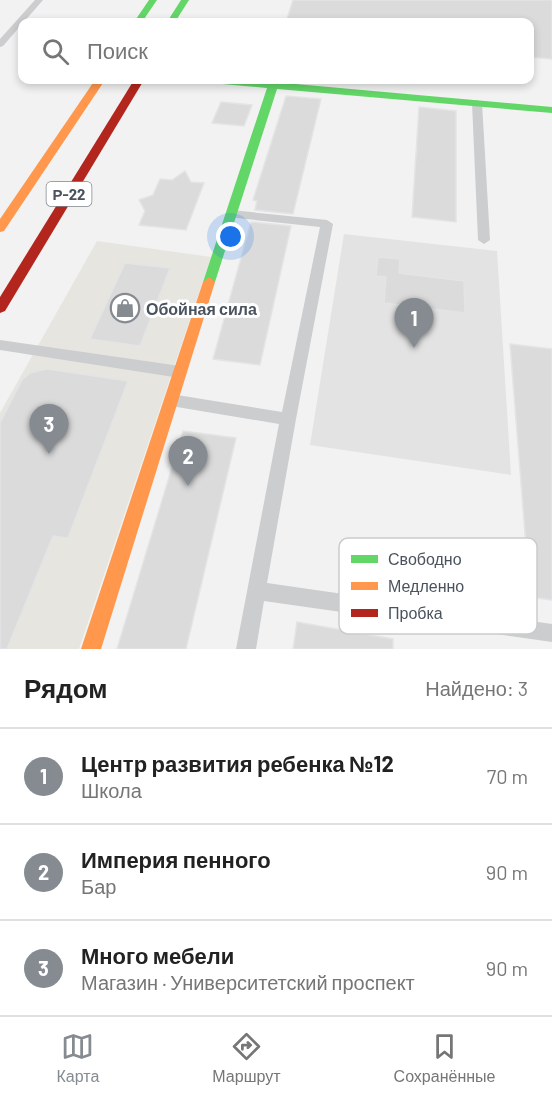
<!DOCTYPE html>
<html lang="ru">
<head>
<meta charset="utf-8">
<style>
	body { margin:0; font-family:Barlow,sans-serif; background:#f6f6f6; color:#222 }
	.you { position:absolute; left:231px; top:237px; width:21px; height:21px; margin:-15px; border:4px solid #fff; border-radius:50%; background:#1a73e8; box-shadow:0 0 0 9px #1a73e833 }
	.badge { display:grid; place-items:center; width:39px; height:39px; border-radius:50%; background:#858b91; color:#fff; font-size:20px; font-weight:700 }
	.pin { position:absolute; translate:-50% -50px; filter:drop-shadow(0 2px 3px #0008) }
	.pin::after { content:''; position:absolute; top:32px; width:21px; height:18px; background:inherit; clip-path:polygon(0 0,100% 0,50% 100%) }
	.list { margin:0; padding:0; list-style:none }
	h2 { display:flex; justify-content:space-between; align-items:center; height:78px; margin:0; padding:0 24px; font-size:26px }
	h2 small { font-size:20px; font-weight:400; color:#767676 }
	.list li { display:grid; grid-template-columns:39px 1fr auto; gap:18px; align-items:center; box-sizing:border-box; height:96px; padding:0 24px; border-top:2px solid #e0e0e0 }
	.list b { display:block; font-size:22px; white-space:nowrap }
	.list p { margin:0; font-size:20px; white-space:nowrap; color:#767676 }
	.list em { font-size:20px; font-style:normal; color:#767676 }
	.icon { flex:none; width:33px; height:33px; fill:none; stroke:currentColor; stroke-width:2; stroke-linecap:round; stroke-linejoin:round }
	.map { position:relative; flex:none; width:552px; height:649px; overflow:hidden }
	.search { position:absolute; background:#fff; box-shadow:0 3px 9px #0003; left:18px; right:18px; top:18px; height:66px; display:flex; align-items:center; gap:15px; box-sizing:border-box; padding:0 21px; border-radius:12px; color:#767676; font-size:22px }
	.sheet { height:366px; background:#fff }
	nav { display:flex; justify-content:space-around; align-items:center; box-sizing:border-box; height:84px; border-top:2px solid #e0e0e0; background:#fff; font-size:16px; color:#767676 }
	nav a { display:grid; justify-items:center; gap:3px }
	nav .on { color:#858b91 }
	.map>svg:first-child { display:block }
	.commercial { fill:#e6e5e0 }
	.education { fill:#e4e3e3 }
	.building { fill:#dbdbdc; stroke:#e3e4e5; stroke-width:1.5 }
	.lines { fill:none; stroke-linecap:round; stroke-linejoin:round }
	.lane { fill:#cccdcf; fill-rule:evenodd }
	.fast { fill:#63d668; fill-rule:evenodd }
	.slow { fill:#ff974d; fill-rule:evenodd }
	.jam { fill:#b3261e; fill-rule:evenodd }
	.labels { text-anchor:middle; dominant-baseline:central; stroke-width:6; stroke-linejoin:round; paint-order:stroke }
	.shield { fill:#fff; stroke:#80878e; stroke-width:1.5 }
	.shield-label { font-size:15px; font-weight:bold; fill:#4a535d }
	.poi-label { font-size:16px; font-weight:bold; fill:#4a535d; stroke:#fff; text-anchor:start }
	.key { fill:#fff; stroke:#c9cbce; stroke-width:1.5 }
	.key-label { font-size:16px; fill:#4a535d }
</style>
</head>
<body>
<div class="map">
<svg width="552" height="649" viewBox="0 0 552 649">
	<rect width="100%" height="100%" fill="#f2f2f2"/>
	<path class="commercial" d="M 97,241 L 211,257 L 79,649 L 0,649 L 0,413 Z"/>
	<path class="education" d="M 344,234 L 497,251 L 511,475 L 310,445 Z"/>
	<g class="building">
		<path d="M 293,0 L 552,0 L 552,59 L 530,57 L 530,22 L 286,22 Z"/>
		<path d="M 286,96 L 321,99 L 293,214 L 255,210 L 257,201 L 253,200 Z"/>
		<path d="M 221,102 L 252,105 L 244,126 L 212,123 Z"/>
		<path d="M 419,107 L 456,111 L 456,222 L 412,217 Z"/>
		<path d="M 185,171 L 191,182 L 204,183 L 186,230 L 139,225 L 145,211 L 139,200 L 153,195 L 160,179 L 172,180 Z"/>
		<path d="M 251,222 L 291,226 L 260,365 L 213,359 Z"/>
		<path d="M 378,257 L 400,259 L 399,273 L 464,281 L 465,313 L 384,303 L 386,277 L 376,276 Z"/>
		<path d="M 125,263 L 170,268 L 140,346 L 90,339 Z"/>
		<path d="M 510,344 L 552,349 L 552,600 L 530,597 Z"/>
		<path d="M 47,369 L 128,381 L 68,538 L 53,536 L 7,649 L 0,649 L 0,423 L 22,380 L 30,373 Z"/>
		<path d="M 183,431 L 236,438 L 186,649 L 117,649 Z"/>
		<path d="M 297,622 L 393,639 L 393,649 L 293,649 Z"/>
	</g>
	<g class="lines">
		<g class="lane">
			<path d="M 35,0 L 43,0 L 3,46 L 0,47 L 0,39 Z"/>
			<path d="M 477,100 L 482,103 L 490,240 L 484,244 L 478,240 L 472,103 Z"/>
			<path d="M 231,210 L 327,220 L 333,224 L 296,419 L 267,583 L 552,624 L 552,642 L 264,601 L 256,649 L 236,649 L 279,424 L 171,406 L 166,404 L 164,400 L 166,396 L 171,394 L 282,412 L 320,227 L 227,217 L 225,214 Z"/>
			<path d="M 0,340 L 180,366 L 185,368 L 187,372 L 185,376 L 180,378 L 0,350 Z"/>
		</g>
		<g class="fast">
			<path d="M 149,0 L 157,0 L 142,22 L 134,22 Z"/>
			<path d="M 181,0 L 189,0 L 175,22 L 167,22 Z"/>
			<path d="M 207,80 L 273,82 L 552,107 L 552,113 L 277,89 L 215,282 L 209,287 L 203,282 L 267,88 L 211,83 Z"/>
		</g>
		<g class="slow">
			<path d="M 95,80 L 105,80 L 4,231 L 0,232 L 0,219 Z"/>
			<path d="M 209,277 L 215,282 L 101,649 L 81,649 L 203,282 Z"/>
		</g>
		<path class="jam" d="M 134,80 L 144,80 L 5,311 L 0,313 L 0,297 Z"/>
	</g>
	<defs>
		<g id="shop-ring" transform="scale(1.5)"><circle r="9.5" fill="#fff" stroke="#858b91" stroke-width="1.5"/><path d="M-5-2.5h2.3a2.7 3.5 0 0 1 5.4 0H5L5.5 6h-11ZM-1.5-2.5h3a1.5 2.3 0 0 0-3 0Z" fill="#858b91"/></g>
	</defs>
	<g fill-rule="evenodd">
		<use href="#shop-ring" x="125" y="308"/>
	</g>
	<g class="labels">
		<rect class="shield" x="46.5" y="182" width="45" height="24" rx="4.5"/>
		<g class="shield-label">
			<text x="69" y="194">Р-22</text>
		</g>
		<g class="poi-label">
			<text x="146" y="308">Обойная сила</text>
		</g>
	</g>
	<rect x="339" y="538" width="198" height="96" rx="9" class="key"/>
	<rect x="351" y="555" width="27" height="8" fill="#63d668"/>
	<rect x="351" y="582" width="27" height="8" fill="#ff974d"/>
	<rect x="351" y="609" width="27" height="8" fill="#b3261e"/>
	<g class="key-label">
		<text x="388" y="565">Свободно</text>
		<text x="388" y="592">Медленно</text>
		<text x="388" y="619">Пробка</text>
	</g>
</svg>
<div class="you"></div>
<div class="pin badge" style="left:414px;top:348px">1</div>
<div class="pin badge" style="left:188px;top:486px">2</div>
<div class="pin badge" style="left:49px;top:454px">3</div>
<div class="search"><svg class="icon" aria-label="search" viewBox="0 0 24 24"><circle cx="10" cy="10" r="6"/><path d="M15 15l6 6"/></svg>Поиск</div>
</div>
<section class="sheet">
<h2>Рядом<small>Найдено: 3</small></h2>
<ul class="list">
<li><span class="badge">1</span><div><b>Центр развития ребенка №12</b><p>Школа</p></div><em>70 m</em></li>
<li><span class="badge">2</span><div><b>Империя пенного</b><p>Бар</p></div><em>90 m</em></li>
<li><span class="badge">3</span><div><b>Много мебели</b><p>Магазин · Университетский проспект</p></div><em>90 m</em></li>
</ul>
</section>
<nav>
<a class="on"><svg class="icon" aria-label="map" viewBox="0 0 24 24"><path d="M3 6l6-2 6 2 6-2v14l-6 2-6-2-6 2zM9 4v14M15 6v14"/></svg>Карта</a>
<a><svg class="icon" aria-label="directions" viewBox="0 0 24 24"><path d="M12 3l9 9-9 9-9-9zM9 14v-3h6M13 9l2 2-2 2"/></svg>Маршрут</a>
<a><svg class="icon" aria-label="saved" viewBox="0 0 24 24"><path d="M7 4h10v16l-5-4-5 4z"/></svg>Сохранённые</a>
</nav>
</body>
</html>
